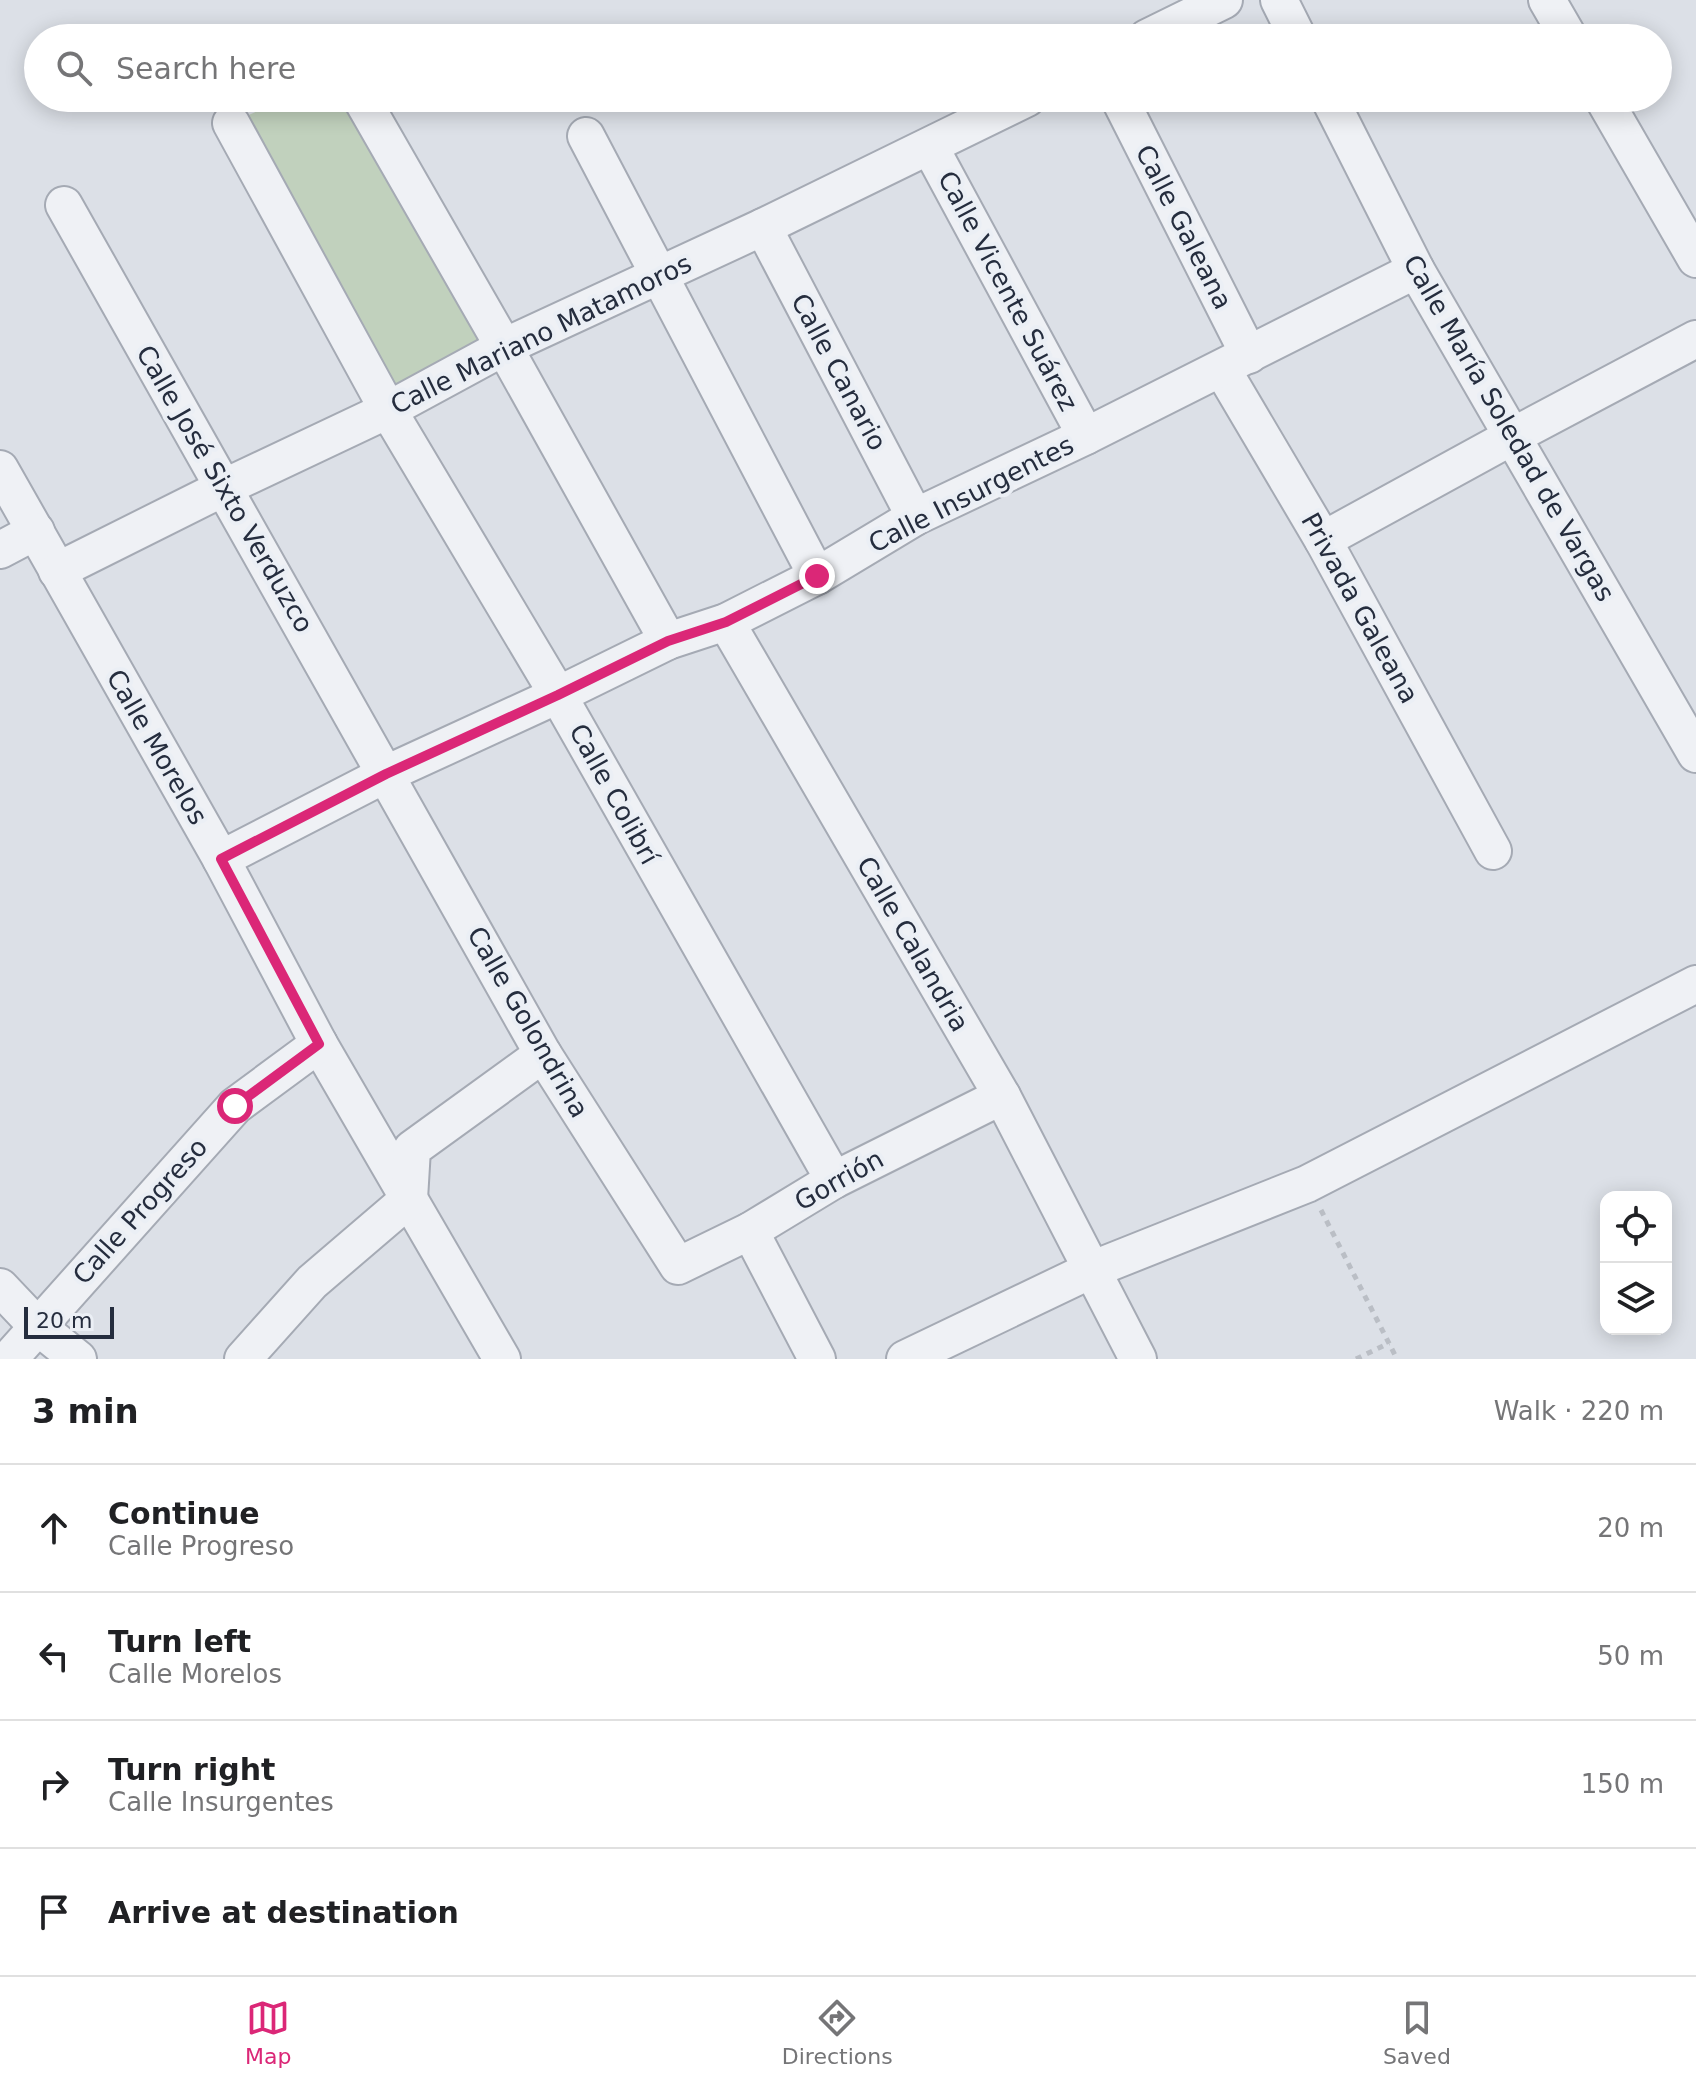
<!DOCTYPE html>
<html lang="en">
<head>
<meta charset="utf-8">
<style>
	body { margin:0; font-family:"DejaVu Sans",sans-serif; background:#f6f6f6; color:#202124 }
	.controls { position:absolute; right:24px; bottom:24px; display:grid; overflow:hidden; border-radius:16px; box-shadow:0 4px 20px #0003 }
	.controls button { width:72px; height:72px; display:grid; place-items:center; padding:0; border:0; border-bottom:2px solid #e0e0e0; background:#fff; color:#202124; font:40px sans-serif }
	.scale { position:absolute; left:24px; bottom:20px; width:90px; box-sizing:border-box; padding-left:8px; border:4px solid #252d3e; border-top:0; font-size:22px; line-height:28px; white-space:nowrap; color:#252d3e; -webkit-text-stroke:6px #ebeff5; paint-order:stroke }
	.stop { position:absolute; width:24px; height:24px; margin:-18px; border:6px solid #db2777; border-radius:50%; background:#fff }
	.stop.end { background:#db2777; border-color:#fff; box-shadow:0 2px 8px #0008 }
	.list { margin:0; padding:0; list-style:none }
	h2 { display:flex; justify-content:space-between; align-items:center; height:104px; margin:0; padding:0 32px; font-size:34px }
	h2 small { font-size:26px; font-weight:400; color:#757577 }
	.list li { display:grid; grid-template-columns:52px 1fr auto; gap:24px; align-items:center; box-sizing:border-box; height:128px; padding:0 32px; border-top:2px solid #e0e0e0 }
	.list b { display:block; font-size:30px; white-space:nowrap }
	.list p { margin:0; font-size:26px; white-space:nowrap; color:#757577 }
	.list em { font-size:26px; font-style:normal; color:#757577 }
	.icon { flex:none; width:44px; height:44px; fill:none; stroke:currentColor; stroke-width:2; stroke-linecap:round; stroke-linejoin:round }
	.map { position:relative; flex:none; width:1696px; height:1359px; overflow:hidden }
	.search { position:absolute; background:#fff; box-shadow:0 4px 20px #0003; left:24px; right:24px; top:24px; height:88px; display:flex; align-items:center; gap:20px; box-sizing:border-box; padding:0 28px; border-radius:44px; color:#757577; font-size:30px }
	.sheet { height:616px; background:#fff }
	nav { display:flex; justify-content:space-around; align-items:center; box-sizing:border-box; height:112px; border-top:2px solid #e0e0e0; background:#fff; font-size:22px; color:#757577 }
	nav a { display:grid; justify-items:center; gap:4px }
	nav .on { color:#db2777 }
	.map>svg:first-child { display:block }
	.green { fill:#c1d1bd }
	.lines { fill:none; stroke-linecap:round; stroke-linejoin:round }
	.minor-casing { stroke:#a5aab4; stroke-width:40 }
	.path { stroke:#babec5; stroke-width:5; stroke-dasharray:6 6; stroke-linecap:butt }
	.minor { stroke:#eff1f5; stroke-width:36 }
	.route { stroke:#db2777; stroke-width:10 }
	.labels { text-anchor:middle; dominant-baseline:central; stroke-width:8; stroke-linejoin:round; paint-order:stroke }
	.street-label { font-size:26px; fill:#252d3e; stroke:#ebeff5 }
</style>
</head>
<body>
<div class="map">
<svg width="1696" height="1359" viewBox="0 0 1696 1359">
	<rect width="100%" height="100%" fill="#dce0e7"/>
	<path class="green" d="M 286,98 L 361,98 L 504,347 L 388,410 L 231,123 Z"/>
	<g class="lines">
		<g class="minor-casing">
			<g id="minor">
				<path d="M 1279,0 L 1298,38"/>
				<path d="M 1547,0 L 1569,38"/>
				<path d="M 1147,38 L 1224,0"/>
				<path d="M 361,98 L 504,347 L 668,641"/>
				<path d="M 1119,98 L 1249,355"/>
				<path d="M 1329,98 L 1416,270 L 1696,754"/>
				<path d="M 1603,98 L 1696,259"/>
				<path d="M 231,123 L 388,410 L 558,695 L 834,1180"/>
				<path d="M 586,136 L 817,576"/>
				<path d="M 930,147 L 1086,436"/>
				<path d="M 64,205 L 543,1054 L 678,1266 L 750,1231 L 834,1180 L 1002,1096"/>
				<path d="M 763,227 L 915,517"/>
				<path d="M 1222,369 L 1323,540 L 1493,851"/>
				<path d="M 0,469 L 221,859 L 319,1044 L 502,1359"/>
				<path d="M 1323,540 L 1513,436 L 1696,339"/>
				<path d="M 0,550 L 36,531"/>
				<path d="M 57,571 L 225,487 L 388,410 L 504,347 L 763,227 L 1027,98"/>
				<path d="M 726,622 L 1002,1096 L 1138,1359"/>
				<path d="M 221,859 L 386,774 L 558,695 L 668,641 L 726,622 L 817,576 L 915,517 L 1086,436 L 1416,270"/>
				<path d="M 750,1231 L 817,1359"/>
				<path d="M 0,1287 L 37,1326 L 78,1359"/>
				<path d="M 9,1359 L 235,1106 L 319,1044"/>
				<path d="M 243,1359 L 312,1282 L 409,1199 L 412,1149 L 543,1054"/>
				<path d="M 905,1359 L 1091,1270 L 1307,1184 L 1696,984"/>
			</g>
		</g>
		<g class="path">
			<path d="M 1321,1210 L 1397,1359"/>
			<path d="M 1356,1359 L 1389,1343"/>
		</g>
		<use href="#minor" class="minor"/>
	</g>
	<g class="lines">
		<path class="route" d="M 235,1106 L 319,1044 L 221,859 L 386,774 L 558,695 L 668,641 L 726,622 L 817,576"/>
	</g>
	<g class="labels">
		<g class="street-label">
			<text transform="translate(1184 227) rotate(63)">Calle Galeana</text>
			<text transform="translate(1008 291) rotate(62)">Calle Vicente Suárez</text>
			<text transform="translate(541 334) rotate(-26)">Calle Mariano Matamoros</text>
			<text transform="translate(839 372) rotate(62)">Calle Canario</text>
			<text transform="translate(1509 428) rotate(60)">Calle María Soledad de Vargas</text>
			<text transform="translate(225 489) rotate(60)">Calle José Sixto Verduzco</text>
			<text transform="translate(971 494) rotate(-27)">Calle Insurgentes</text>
			<text transform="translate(1360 608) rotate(61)">Privada Galeana</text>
			<text transform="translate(157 747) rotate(60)">Calle Morelos</text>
			<text transform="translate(614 794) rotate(61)">Calle Colibrí</text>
			<text transform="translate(913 944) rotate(60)">Calle Calandria</text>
			<text transform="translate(528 1022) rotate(60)">Calle Golondrina</text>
			<text transform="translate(839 1180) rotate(-29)">Gorrión</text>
			<text transform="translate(140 1211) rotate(-48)">Calle Progreso</text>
		</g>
	</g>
</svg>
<div class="controls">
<button><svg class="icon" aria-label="locate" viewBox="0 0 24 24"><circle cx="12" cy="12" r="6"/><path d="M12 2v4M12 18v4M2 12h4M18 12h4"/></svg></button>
<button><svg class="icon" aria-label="layers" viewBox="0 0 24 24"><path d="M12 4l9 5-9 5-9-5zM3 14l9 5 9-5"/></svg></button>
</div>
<div class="scale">20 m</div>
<div class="stop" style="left:235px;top:1106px"></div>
<div class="stop end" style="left:817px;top:576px"></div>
<div class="search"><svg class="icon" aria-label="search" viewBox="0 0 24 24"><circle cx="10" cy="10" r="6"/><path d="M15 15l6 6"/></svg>Search here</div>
</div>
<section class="sheet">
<h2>3 min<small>Walk · 220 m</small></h2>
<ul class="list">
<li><svg class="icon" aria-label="ahead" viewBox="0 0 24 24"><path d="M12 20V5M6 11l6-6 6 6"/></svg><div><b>Continue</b><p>Calle Progreso</p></div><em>20 m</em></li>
<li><svg class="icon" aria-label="left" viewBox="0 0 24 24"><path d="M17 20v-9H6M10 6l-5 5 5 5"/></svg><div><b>Turn left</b><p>Calle Morelos</p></div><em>50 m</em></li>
<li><svg class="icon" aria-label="right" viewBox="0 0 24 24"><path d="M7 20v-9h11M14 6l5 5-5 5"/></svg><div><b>Turn right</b><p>Calle Insurgentes</p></div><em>150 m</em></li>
<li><svg class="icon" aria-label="arrive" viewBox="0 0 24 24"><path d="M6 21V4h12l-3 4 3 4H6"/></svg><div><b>Arrive at destination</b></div></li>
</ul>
</section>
<nav>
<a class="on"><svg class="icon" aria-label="map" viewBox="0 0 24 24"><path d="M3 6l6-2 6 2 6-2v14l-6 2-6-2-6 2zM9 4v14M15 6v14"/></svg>Map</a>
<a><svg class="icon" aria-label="directions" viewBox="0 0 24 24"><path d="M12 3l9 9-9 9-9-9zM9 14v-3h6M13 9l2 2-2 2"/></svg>Directions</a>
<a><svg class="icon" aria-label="saved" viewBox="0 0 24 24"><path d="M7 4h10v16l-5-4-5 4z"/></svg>Saved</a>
</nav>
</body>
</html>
